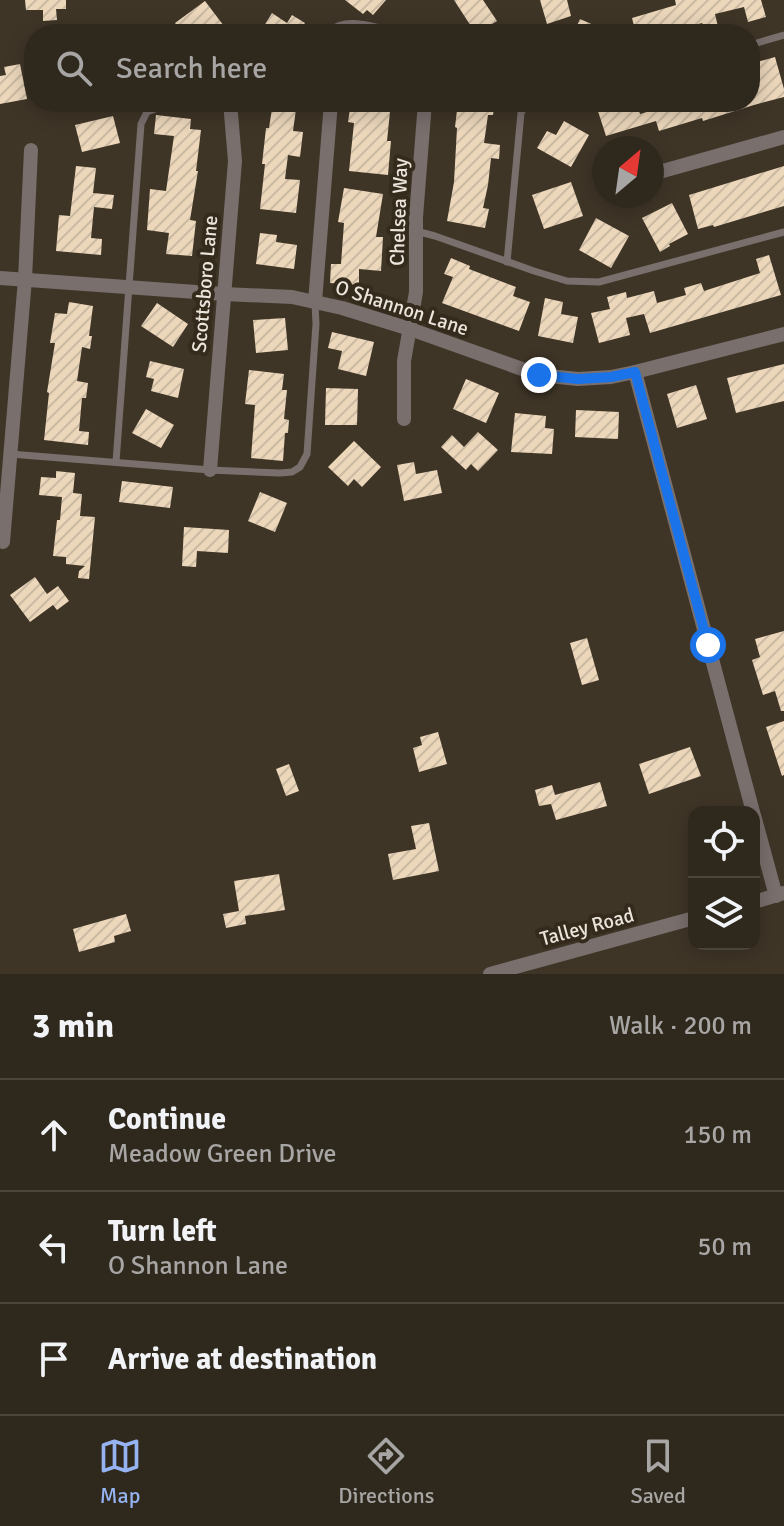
<!DOCTYPE html>
<html lang="en">
<head>
<meta charset="utf-8">
<style>
	body { margin:0; font-family:Signika,sans-serif; background:#3b342a; color:#f1f3f6 }
	.controls { position:absolute; right:24px; bottom:24px; display:grid; overflow:hidden; border-radius:16px; box-shadow:0 4px 20px #0003 }
	.controls button { width:72px; height:72px; display:grid; place-items:center; padding:0; border:0; border-bottom:2px solid #4a443b; background:#2f281d; color:#f1f3f6; font:40px sans-serif }
	.compass { position:absolute; left:592px; top:136px; width:72px; height:72px; border-radius:50%; background:#2f281d; box-shadow:0 4px 20px #0003; rotate:29deg }
	.stop { position:absolute; width:24px; height:24px; margin:-18px; border:6px solid #1a73e8; border-radius:50%; background:#fff }
	.stop.end { background:#1a73e8; border-color:#fff; box-shadow:0 2px 8px #0008 }
	.list { margin:0; padding:0; list-style:none }
	h2 { display:flex; justify-content:space-between; align-items:center; height:104px; margin:0; padding:0 32px; font-size:34px }
	h2 small { font-size:26px; font-weight:400; color:#a7a6a4 }
	.list li { display:grid; grid-template-columns:52px 1fr auto; gap:24px; align-items:center; box-sizing:border-box; height:112px; padding:0 32px; border-top:2px solid #4a443b }
	.list b { display:block; font-size:30px; white-space:nowrap }
	.list p { margin:0; font-size:26px; white-space:nowrap; color:#a7a6a4 }
	.list em { font-size:26px; font-style:normal; color:#a7a6a4 }
	.icon { flex:none; width:44px; height:44px; fill:none; stroke:currentColor; stroke-width:2; stroke-linecap:round; stroke-linejoin:round }
	.map { position:relative; flex:none; width:784px; height:974px; overflow:hidden }
	.search { position:absolute; background:#2f281d; box-shadow:0 4px 20px #0003; left:24px; right:24px; top:24px; height:88px; display:flex; align-items:center; gap:20px; box-sizing:border-box; padding:0 28px; border-radius:32px; color:#a7a6a4; font-size:30px }
	.sheet { height:440px; background:#2f281d }
	nav { display:flex; justify-content:space-around; align-items:center; box-sizing:border-box; height:112px; border-top:2px solid #4a443b; background:#2f281d; font-size:22px; color:#a7a6a4 }
	nav a { display:grid; justify-items:center; gap:4px }
	nav .on { color:#95b2f1 }
	.map>svg:first-child { display:block }
	.building { fill:url(#building-hatch) }
	.lines { fill:none; stroke-linecap:round; stroke-linejoin:round }
	.lane { stroke:#796f6d; stroke-width:7 }
	.street { stroke:#796f6d; stroke-width:14 }
	.route { stroke:#1a73e8; stroke-width:10 }
	.labels { text-anchor:middle; dominant-baseline:central; stroke-width:8; stroke-linejoin:round; paint-order:stroke }
	.street-label { font-size:20px; fill:#ebe5dc; stroke:#352b1d }
</style>
</head>
<body>
<div class="map">
<svg width="784" height="974" viewBox="0 0 784 974">
	<defs>
		<pattern id="building-hatch" width="6" height="6" patternUnits="userSpaceOnUse" patternTransform="scale(2)"><rect width="6" height="6" fill="#ecd7bb"/><path d="M-1 1l2-2M0 6l6-6M5 7l2-2" fill="none" stroke="#cbbaa3"/></pattern>
	</defs>
	<rect width="100%" height="100%" fill="#3f3527"/>
	<g class="building">
		<path d="M 25,0 L 66,0 L 66,9 L 56,9 L 57,20 L 43,21 L 43,10 L 26,10 Z"/>
		<path d="M 345,0 L 386,0 L 373,15 L 367,10 L 363,14 Z"/>
		<path d="M 454,0 L 483,0 L 497,21 L 476,34 Z"/>
		<path d="M 540,0 L 567,0 L 571,16 L 547,24 Z"/>
		<path d="M 675,0 L 761,0 L 766,17 L 748,22 L 744,7 L 715,14 L 719,31 L 707,34 L 702,23 L 671,32 L 671,34 L 636,34 L 632,18 L 676,5 Z"/>
		<path d="M 205,1 L 230,34 L 183,34 L 175,23 Z"/>
		<path d="M 272,13 L 287,23 L 292,15 L 305,23 L 299,31 L 304,34 L 259,34 Z"/>
		<path d="M 580,19 L 614,34 L 573,34 Z"/>
		<path d="M 775,57 L 784,89 L 784,97 L 754,105 L 703,121 L 702,118 L 659,131 L 656,121 L 606,136 L 595,102 L 636,102 L 640,114 L 670,105 L 669,102 L 750,102 L 750,64 Z"/>
		<path d="M 20,64 L 27,99 L 0,104 L 0,76 L 6,75 L 4,67 Z"/>
		<path d="M 273,102 L 297,102 L 293,131 L 303,132 L 300,157 L 288,155 L 285,179 L 300,180 L 296,213 L 260,209 L 265,164 L 262,164 L 266,128 L 269,128 Z"/>
		<path d="M 362,102 L 391,102 L 387,141 L 391,141 L 388,175 L 349,171 L 354,123 L 348,122 L 350,109 L 361,110 Z"/>
		<path d="M 458,102 L 495,102 L 493,115 L 488,115 L 484,143 L 500,145 L 499,159 L 491,158 L 488,185 L 483,208 L 489,209 L 485,228 L 447,221 L 454,182 L 457,128 L 455,127 Z"/>
		<path d="M 156,115 L 191,119 L 190,129 L 201,130 L 196,171 L 198,171 L 190,220 L 196,221 L 192,256 L 166,254 L 169,233 L 147,230 L 150,189 L 166,191 L 174,136 L 154,134 Z"/>
		<path d="M 113,116 L 120,143 L 82,152 L 75,125 Z"/>
		<path d="M 564,121 L 589,135 L 571,167 L 537,148 L 547,131 L 556,135 Z"/>
		<path d="M 76,166 L 96,168 L 93,193 L 114,195 L 112,209 L 94,207 L 91,238 L 102,239 L 101,255 L 56,251 L 59,215 L 70,216 Z"/>
		<path d="M 784,166 L 784,206 L 714,227 L 713,225 L 698,229 L 689,195 Z"/>
		<path d="M 571,182 L 583,216 L 544,229 L 532,195 Z"/>
		<path d="M 344,188 L 383,194 L 376,237 L 383,237 L 381,271 L 359,269 L 359,285 L 330,283 L 331,264 L 341,264 L 344,223 L 338,222 Z"/>
		<path d="M 672,203 L 688,234 L 669,244 L 670,246 L 660,252 L 642,218 Z"/>
		<path d="M 596,218 L 629,236 L 611,268 L 579,250 Z"/>
		<path d="M 260,233 L 277,235 L 276,242 L 297,245 L 294,269 L 256,264 Z"/>
		<path d="M 769,255 L 781,295 L 650,333 L 644,314 L 626,318 L 630,335 L 599,343 L 591,313 L 610,309 L 607,297 L 626,292 L 627,298 L 654,291 L 657,303 L 686,295 L 684,288 L 701,283 L 704,291 L 760,273 L 756,259 Z"/>
		<path d="M 451,258 L 470,266 L 469,269 L 516,287 L 513,296 L 530,302 L 519,331 L 442,303 L 453,277 L 444,274 Z"/>
		<path d="M 545,298 L 563,302 L 561,314 L 578,317 L 573,343 L 538,336 Z"/>
		<path d="M 69,302 L 93,306 L 89,336 L 92,336 L 90,349 L 82,347 L 77,381 L 88,383 L 86,398 L 82,398 L 79,431 L 89,432 L 88,445 L 44,440 L 49,393 L 47,392 L 55,343 L 50,343 L 55,313 L 67,314 Z"/>
		<path d="M 157,303 L 188,324 L 173,347 L 141,326 Z"/>
		<path d="M 285,318 L 288,350 L 256,353 L 253,320 Z"/>
		<path d="M 332,332 L 374,342 L 366,376 L 338,369 L 342,351 L 328,348 Z"/>
		<path d="M 150,361 L 184,369 L 178,398 L 151,391 L 154,379 L 146,377 Z"/>
		<path d="M 784,364 L 784,401 L 736,413 L 727,378 Z"/>
		<path d="M 249,370 L 284,374 L 282,390 L 287,390 L 284,419 L 289,420 L 288,433 L 285,433 L 283,461 L 251,458 L 255,405 L 245,404 Z"/>
		<path d="M 466,379 L 499,393 L 486,423 L 453,409 Z"/>
		<path d="M 696,385 L 707,419 L 677,428 L 667,394 Z"/>
		<path d="M 326,388 L 358,389 L 357,425 L 325,425 Z"/>
		<path d="M 146,409 L 174,425 L 161,448 L 132,433 Z"/>
		<path d="M 576,410 L 619,412 L 618,439 L 575,437 Z"/>
		<path d="M 515,413 L 546,416 L 545,428 L 554,429 L 552,454 L 511,452 Z"/>
		<path d="M 478,432 L 498,450 L 478,471 L 471,464 L 466,470 L 441,447 L 452,435 L 464,447 Z"/>
		<path d="M 354,441 L 381,467 L 362,487 L 354,479 L 348,486 L 328,467 Z"/>
		<path d="M 414,462 L 416,474 L 437,470 L 442,493 L 404,501 L 397,465 Z"/>
		<path d="M 56,471 L 75,473 L 73,493 L 82,494 L 80,516 L 95,517 L 89,579 L 78,578 L 79,571 L 85,566 L 66,564 L 66,557 L 53,556 L 57,520 L 60,520 L 62,497 L 39,495 L 41,477 L 56,478 Z"/>
		<path d="M 122,481 L 173,487 L 170,508 L 119,502 Z"/>
		<path d="M 260,492 L 287,503 L 275,532 L 248,521 Z"/>
		<path d="M 184,527 L 229,530 L 228,553 L 197,551 L 196,567 L 182,566 Z"/>
		<path d="M 35,577 L 47,594 L 58,586 L 69,601 L 57,610 L 53,605 L 30,622 L 10,595 Z"/>
		<path d="M 784,631 L 784,711 L 781,711 L 775,691 L 763,695 L 752,660 L 760,657 L 755,639 Z"/>
		<path d="M 587,638 L 599,680 L 582,685 L 570,643 Z"/>
		<path d="M 784,721 L 784,775 L 782,776 L 766,727 Z"/>
		<path d="M 438,732 L 447,764 L 419,772 L 413,748 L 422,745 L 420,737 Z"/>
		<path d="M 690,747 L 701,776 L 649,794 L 639,764 Z"/>
		<path d="M 289,764 L 299,791 L 286,796 L 276,769 Z"/>
		<path d="M 600,782 L 607,806 L 556,820 L 551,804 L 539,806 L 535,790 L 552,785 L 555,795 Z"/>
		<path d="M 429,823 L 439,871 L 393,880 L 388,854 L 416,849 L 411,826 Z"/>
		<path d="M 279,874 L 285,910 L 245,916 L 246,924 L 226,928 L 223,914 L 239,911 L 234,881 Z"/>
		<path d="M 126,914 L 131,931 L 114,936 L 115,942 L 79,952 L 73,929 Z"/>
	</g>
	<g class="lines">
		<g class="lane">
			<path d="M 750,45 L 784,35"/>
			<path d="M 416,231 L 435,236 L 534,271 L 567,281 L 599,282 L 784,232"/>
			<path d="M 507,262 L 521,113 L 527,102"/>
			<path d="M 10,454 L 210,470 L 280,473 L 292,472 L 300,467 L 307,454 L 316,324 L 315,303"/>
			<path d="M 116,462 L 141,124 L 147,112 L 160,107 L 206,106 L 216,102"/>
		</g>
		<g class="street">
			<path d="M 332,34 C 346,20 374,31 391,34"/>
			<path d="M 652,174 L 784,137"/>
			<path d="M 0,278 L 224,294 L 292,297 L 342,308 L 410,329 L 539,375 L 578,379 L 611,377 L 635,372 L 784,334"/>
			<path d="M 315,302 L 331,102"/>
			<path d="M 635,372 L 753,812"/>
			<path d="M 404,419 L 404,361 L 416,292 L 416,217 L 425,102"/>
			<path d="M 210,470 L 235,161 L 230,102"/>
			<path d="M 3,542 L 25,279 L 31,150"/>
			<path d="M 754,815 L 776,896"/>
			<path d="M 754,902 L 784,893"/>
			<path d="M 490,974 L 694,918"/>
		</g>
	</g>
	<g class="lines">
		<path class="route" d="M 539,375 L 578,379 L 611,377 L 635,372 L 708,645"/>
	</g>
	<g class="labels">
		<g class="street-label">
			<text transform="translate(399 212) rotate(-88)">Chelsea Way</text>
			<text transform="translate(205 284) rotate(-85)">Scottsboro Lane</text>
			<text transform="translate(402 308) rotate(18)">O Shannon Lane</text>
			<text transform="translate(587 927) rotate(-15)">Talley Road</text>
		</g>
	</g>
</svg>
<div class="controls">
<button><svg class="icon" aria-label="locate" viewBox="0 0 24 24"><circle cx="12" cy="12" r="6"/><path d="M12 2v4M12 18v4M2 12h4M18 12h4"/></svg></button>
<button><svg class="icon" aria-label="layers" viewBox="0 0 24 24"><path d="M12 4l9 5-9 5-9-5zM3 14l9 5 9-5"/></svg></button>
</div>
<svg class="compass" viewBox="-18 -18 36 36"><path d="M0-13l5 13h-10z" fill="#e53935"/><path d="M0 13l5-13h-10z" fill="#a7a6a4"/></svg>
<div class="stop" style="left:708px;top:645px"></div>
<div class="stop end" style="left:539px;top:375px"></div>
<div class="search"><svg class="icon" aria-label="search" viewBox="0 0 24 24"><circle cx="10" cy="10" r="6"/><path d="M15 15l6 6"/></svg>Search here</div>
</div>
<section class="sheet">
<h2>3 min<small>Walk · 200 m</small></h2>
<ul class="list">
<li><svg class="icon" aria-label="ahead" viewBox="0 0 24 24"><path d="M12 20V5M6 11l6-6 6 6"/></svg><div><b>Continue</b><p>Meadow Green Drive</p></div><em>150 m</em></li>
<li><svg class="icon" aria-label="left" viewBox="0 0 24 24"><path d="M17 20v-9H6M10 6l-5 5 5 5"/></svg><div><b>Turn left</b><p>O Shannon Lane</p></div><em>50 m</em></li>
<li><svg class="icon" aria-label="arrive" viewBox="0 0 24 24"><path d="M6 21V4h12l-3 4 3 4H6"/></svg><div><b>Arrive at destination</b></div></li>
</ul>
</section>
<nav>
<a class="on"><svg class="icon" aria-label="map" viewBox="0 0 24 24"><path d="M3 6l6-2 6 2 6-2v14l-6 2-6-2-6 2zM9 4v14M15 6v14"/></svg>Map</a>
<a><svg class="icon" aria-label="directions" viewBox="0 0 24 24"><path d="M12 3l9 9-9 9-9-9zM9 14v-3h6M13 9l2 2-2 2"/></svg>Directions</a>
<a><svg class="icon" aria-label="saved" viewBox="0 0 24 24"><path d="M7 4h10v16l-5-4-5 4z"/></svg>Saved</a>
</nav>
</body>
</html>
